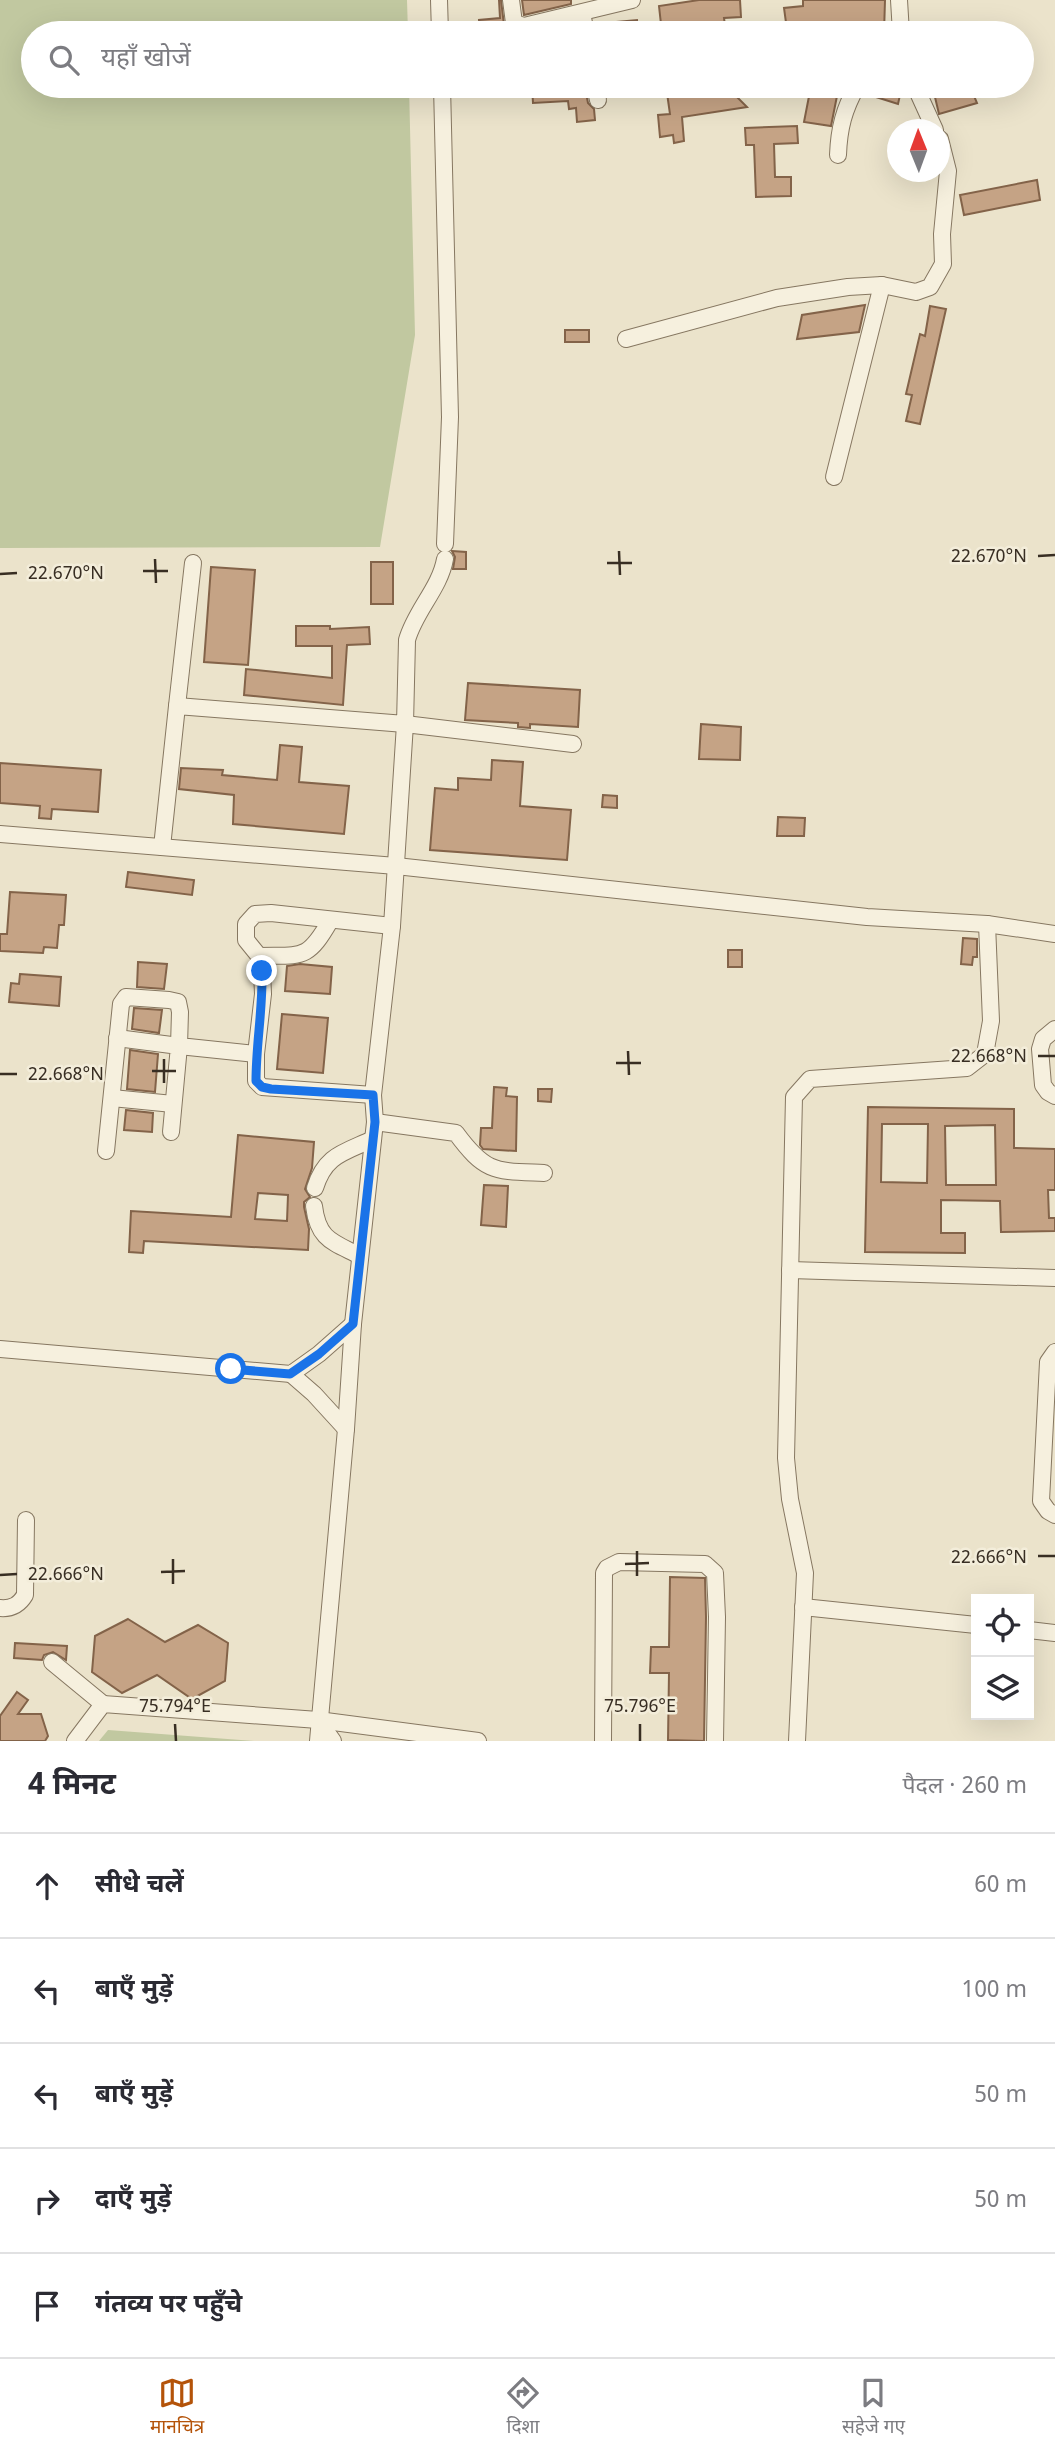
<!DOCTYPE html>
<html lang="hi">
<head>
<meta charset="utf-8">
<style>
	body { margin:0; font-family:Georgia,"Noto Sans Devanagari",serif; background:#f7f7f7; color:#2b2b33 }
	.controls { position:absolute; right:21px; bottom:21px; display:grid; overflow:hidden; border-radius:0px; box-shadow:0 7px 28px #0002 }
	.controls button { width:63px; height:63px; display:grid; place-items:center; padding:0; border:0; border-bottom:2px solid #e1e1e2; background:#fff; color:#2b2b33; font:35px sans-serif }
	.compass { position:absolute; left:887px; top:119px; width:63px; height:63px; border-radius:50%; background:#fff; box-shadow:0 7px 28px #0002; rotate:359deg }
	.stop { position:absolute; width:21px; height:21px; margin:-16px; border:5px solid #1a73e8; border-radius:50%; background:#fff }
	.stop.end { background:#1a73e8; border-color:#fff; box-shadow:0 2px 7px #0008 }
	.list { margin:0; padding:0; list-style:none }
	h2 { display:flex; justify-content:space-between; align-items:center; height:91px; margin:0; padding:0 28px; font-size:30px }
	h2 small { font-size:23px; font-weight:400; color:#7c7c81 }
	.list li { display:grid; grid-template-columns:46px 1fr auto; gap:21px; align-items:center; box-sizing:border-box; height:105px; padding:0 28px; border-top:2px solid #e1e1e2 }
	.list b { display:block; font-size:26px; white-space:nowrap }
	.list em { font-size:23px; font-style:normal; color:#7c7c81 }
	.icon { flex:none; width:38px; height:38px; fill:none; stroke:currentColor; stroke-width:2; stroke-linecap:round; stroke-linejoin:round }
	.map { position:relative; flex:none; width:1055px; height:1741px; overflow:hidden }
	.search { position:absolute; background:#fff; box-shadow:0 7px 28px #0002; left:21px; right:21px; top:21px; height:77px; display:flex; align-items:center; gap:18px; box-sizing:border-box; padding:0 24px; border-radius:38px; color:#7c7c81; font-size:26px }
	.sheet { height:616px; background:#fff }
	nav { display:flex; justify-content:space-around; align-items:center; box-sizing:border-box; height:98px; border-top:2px solid #e1e1e2; background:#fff; font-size:19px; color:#7c7c81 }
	nav a { display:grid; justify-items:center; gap:4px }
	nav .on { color:#b45309 }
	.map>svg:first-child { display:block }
	.green { fill:#c1c8a0 }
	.building { fill:#c5a385; stroke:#836349; stroke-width:2; fill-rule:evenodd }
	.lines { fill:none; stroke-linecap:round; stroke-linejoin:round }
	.minor-casing { stroke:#867761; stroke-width:18 }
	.minor { stroke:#f6f0de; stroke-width:16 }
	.route { stroke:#1a73e8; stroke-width:9 }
	.ticks { fill:none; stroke:#382e23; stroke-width:2.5 }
	.ticks-label { font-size:18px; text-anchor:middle; fill:#382e23; stroke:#f3edda; stroke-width:5; stroke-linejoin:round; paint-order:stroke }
</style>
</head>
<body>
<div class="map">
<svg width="1055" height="1741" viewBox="0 0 1055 1741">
	<rect width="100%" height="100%" fill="#ebe3cb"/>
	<g class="green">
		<path d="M 0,0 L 407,0 L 408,33 L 33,33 L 33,86 L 409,86 L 415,335 L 380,547 L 0,548 Z"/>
		<path d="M 108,1730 L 254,1741 L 99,1741 Z"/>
	</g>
	<g class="building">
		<path d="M 499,0 L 501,0 L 504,25 L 510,33 L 480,33 L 479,20 L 500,18 Z"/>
		<path d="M 522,0 L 571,0 L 571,4 L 524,15 Z"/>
		<path d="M 699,0 L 740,0 L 741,17 L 724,18 L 726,33 L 662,33 L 659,6 Z"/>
		<path d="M 803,0 L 885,0 L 884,33 L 818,33 L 820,29 L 787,30 L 784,8 L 803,6 Z"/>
		<path d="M 637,20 L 638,33 L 596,33 L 595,24 Z"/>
		<path d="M 572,25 L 572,33 L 539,33 Z"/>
		<path d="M 532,86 L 569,86 L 569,94 L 586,93 L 588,103 L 594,109 L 595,120 L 577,122 L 576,108 L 569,109 L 568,101 L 533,103 Z"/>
		<path d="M 666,86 L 726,86 L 747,107 L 682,117 L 684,141 L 674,143 L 673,135 L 660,137 L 658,115 L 670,114 Z"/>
		<path d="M 811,86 L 839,86 L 831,126 L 804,122 Z"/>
		<path d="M 878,86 L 902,86 L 898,104 L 876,97 Z"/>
		<path d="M 960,86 L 970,86 L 977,103 L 939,114 L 934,93 Z"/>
		<path d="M 797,126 L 798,143 L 774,144 L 775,177 L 791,177 L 791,196 L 756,197 L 754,145 L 746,145 L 745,128 Z"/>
		<path d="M 1037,180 L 1040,200 L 964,215 L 960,195 Z"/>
		<path d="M 865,305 L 859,332 L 797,339 L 802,315 Z"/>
		<path d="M 930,306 L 946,309 L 920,424 L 906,421 L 912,395 L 906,394 L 920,334 L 925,336 Z"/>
		<rect x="565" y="330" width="24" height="12"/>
		<path d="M 452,551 L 466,552 L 466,569 L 453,569 L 455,557 Z"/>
		<rect x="371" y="562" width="22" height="42"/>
		<path d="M 211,567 L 255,570 L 248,665 L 204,662 Z"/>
		<path d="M 296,626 L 330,626 L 330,629 L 369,627 L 370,644 L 347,645 L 343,705 L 244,695 L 246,669 L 332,678 L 332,646 L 296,646 Z"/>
		<path d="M 468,683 L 580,690 L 578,727 L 530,724 L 530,728 L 518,727 L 518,723 L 465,720 Z"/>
		<path d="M 701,724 L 741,727 L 740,760 L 699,759 Z"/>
		<path d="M 280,745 L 302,747 L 299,782 L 349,786 L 344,834 L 233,824 L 234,795 L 179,789 L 181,768 L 223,770 L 222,775 L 277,780 Z"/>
		<path d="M 492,760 L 523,762 L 520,806 L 571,810 L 567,860 L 430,850 L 435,788 L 458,790 L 458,778 L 491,780 Z"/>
		<path d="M 0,763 L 101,770 L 98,812 L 52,809 L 51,819 L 39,818 L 40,806 L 0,803 Z"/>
		<path d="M 603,795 L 617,796 L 617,808 L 602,807 Z"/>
		<path d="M 778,817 L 805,818 L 804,836 L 777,836 Z"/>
		<path d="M 128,872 L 194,880 L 192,895 L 126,887 Z"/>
		<path d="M 10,892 L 66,895 L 64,925 L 59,925 L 57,948 L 44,947 L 43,953 L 0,951 L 0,934 L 7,934 Z"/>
		<path d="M 963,938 L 977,939 L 977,957 L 973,957 L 972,965 L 961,964 Z"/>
		<rect x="728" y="950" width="14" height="17"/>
		<path d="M 138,962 L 167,964 L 164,989 L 137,987 Z"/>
		<path d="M 300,964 L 332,967 L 330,994 L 285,991 L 287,966 Z"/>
		<path d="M 20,974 L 61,977 L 59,1006 L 9,1002 L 11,983 L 19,984 Z"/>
		<path d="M 134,1008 L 162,1010 L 159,1033 L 132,1029 Z"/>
		<path d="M 282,1014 L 328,1018 L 323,1073 L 277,1069 Z"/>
		<path d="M 130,1050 L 158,1054 L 155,1092 L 127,1089 Z"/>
		<path d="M 494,1087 L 507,1088 L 506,1096 L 517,1097 L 516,1151 L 483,1149 L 480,1145 L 481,1128 L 492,1128 Z"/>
		<path d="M 538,1089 L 552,1089 L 551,1102 L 538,1101 Z"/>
		<path d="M 868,1107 L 1014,1109 L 1014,1148 L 1055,1149 L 1055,1190 L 1048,1190 L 1049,1218 L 1055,1218 L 1055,1231 L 1001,1232 L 1000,1201 L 941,1200 L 941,1233 L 965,1233 L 965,1253 L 865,1252 ZM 882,1124 L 928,1124 L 927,1183 L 881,1182 ZM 995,1125 L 996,1185 L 946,1185 L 945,1126 Z"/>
		<path d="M 126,1110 L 153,1113 L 152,1132 L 124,1130 Z"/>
		<path d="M 238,1135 L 314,1142 L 312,1168 L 305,1189 L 310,1197 L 304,1202 L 304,1207 L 309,1229 L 308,1250 L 144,1241 L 143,1253 L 129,1252 L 131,1211 L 231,1217 ZM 258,1193 L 288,1195 L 287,1221 L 255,1219 Z"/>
		<path d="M 484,1185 L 508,1186 L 506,1227 L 481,1225 Z"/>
		<path d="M 670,1577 L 705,1578 L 706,1617 L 704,1741 L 668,1740 L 669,1673 L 650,1673 L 651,1647 L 669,1647 Z"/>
		<path d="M 128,1619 L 165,1642 L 198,1625 L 228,1643 L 225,1681 L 192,1699 L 157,1675 L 122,1693 L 92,1672 L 95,1636 Z"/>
		<path d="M 15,1643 L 67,1646 L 66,1660 L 53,1652 L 44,1655 L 42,1660 L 14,1658 Z"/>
		<path d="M 17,1692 L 28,1700 L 18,1714 L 41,1714 L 48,1736 L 45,1741 L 0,1741 L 0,1716 Z"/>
	</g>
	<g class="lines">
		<g class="minor-casing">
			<g id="minor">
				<path d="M 439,0 L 440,33"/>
				<path d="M 511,0 L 514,23 L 524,26 L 632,0"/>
				<path d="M 899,0 L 901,33"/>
				<path d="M 582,13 L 586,33"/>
				<path d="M 442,86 L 450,417 L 445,544"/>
				<path d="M 595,86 L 598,100"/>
				<path d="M 915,86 L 935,130"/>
				<path d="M 838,155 C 839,128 844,109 857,86"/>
				<path d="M 626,339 L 777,298 L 848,287 L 882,285 L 916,292 L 930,287 L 943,264 L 942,234 L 948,171 L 940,139"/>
				<path d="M 834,477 L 882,285"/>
				<path d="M 177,706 L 193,563"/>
				<path d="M 0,834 L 396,866 L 867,917 L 987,924 L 1055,934"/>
				<path d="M 162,847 L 177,706 L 405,724 L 407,640 C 415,611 440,588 445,559"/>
				<path d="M 259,956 C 302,955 307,961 330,921"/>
				<path d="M 1055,1029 L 1043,1039 L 1040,1049 L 1043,1085 L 1048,1092 L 1055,1096"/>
				<path d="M 117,1038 L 179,1046 L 171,1132"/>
				<path d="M 256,1054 L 256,1081 L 262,1087 L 373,1095"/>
				<path d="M 112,1098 L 173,1104"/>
				<path d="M 375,1122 L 456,1133 C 486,1174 496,1171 544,1173"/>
				<path d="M 106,1151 L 121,1004 L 126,997 L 169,1000 L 178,1002 L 180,1012 L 179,1046 L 256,1054 L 263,994 L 262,971 L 259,956 L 246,940 L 246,924 L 255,914 L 271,913 L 392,926"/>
				<path d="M 315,1188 C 325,1155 343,1153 373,1139"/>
				<path d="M 314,1206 C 318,1240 333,1242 360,1256"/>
				<path d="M 790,1270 L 1055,1278"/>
				<path d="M 0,1349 L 291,1374 L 319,1354 L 353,1324"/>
				<path d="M 1055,1352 L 1048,1362 L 1041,1501 L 1048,1511 L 1055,1515"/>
				<path d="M 291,1374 L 314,1394 L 346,1429"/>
				<path d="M 803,1607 L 976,1625"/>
				<path d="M 0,1608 C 12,1609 19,1605 25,1595 L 26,1520"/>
				<path d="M 1029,1630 L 1055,1633"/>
				<path d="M 52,1662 L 103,1704"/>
				<path d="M 318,1720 L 333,1741"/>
				<path d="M 75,1741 L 103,1704 L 318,1720 L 478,1741"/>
				<path d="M 318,1741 L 346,1429 L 353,1324 L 375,1122 L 373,1095 L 392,926 L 405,724 L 573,744"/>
				<path d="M 603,1741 L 604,1573 L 607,1568 L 619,1562 L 705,1564 L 715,1573 L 717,1617 L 715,1741"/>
				<path d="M 797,1741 L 805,1573 L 790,1499 L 786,1458 L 794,1097 L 810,1079 L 967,1068 L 985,1054 L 991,1021 L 987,924"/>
			</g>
		</g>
		<use href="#minor" class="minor"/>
	</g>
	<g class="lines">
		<path class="route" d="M 231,1369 L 290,1374 L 319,1354 L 353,1324 L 375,1122 L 373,1095 L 271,1089 L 262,1087 L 256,1081 C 256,1044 263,1008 262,971"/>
	</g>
	<path class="ticks" d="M 619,551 L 620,575M 1038,556 L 1055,555M 155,559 L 156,583M 607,563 L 632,563M 143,571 L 168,571M 0,574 L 17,573M 628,1051 L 629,1075M 1038,1056 L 1055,1056M 164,1059 L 164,1083M 616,1063 L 641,1063M 152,1071 L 176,1071M 0,1074 L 17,1074M 637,1551 L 637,1576M 1038,1556 L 1055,1556M 173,1559 L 173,1584M 625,1564 L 649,1563M 161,1572 L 185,1571M 0,1575 L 17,1574M 175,1724 L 176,1741M 640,1724 L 640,1741"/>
	<g class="ticks-label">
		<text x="989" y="562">22.670°N</text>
		<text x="66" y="579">22.670°N</text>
		<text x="989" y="1062">22.668°N</text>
		<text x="66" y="1080">22.668°N</text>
		<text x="989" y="1563">22.666°N</text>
		<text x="66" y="1580">22.666°N</text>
		<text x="175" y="1712">75.794°E</text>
		<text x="640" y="1712">75.796°E</text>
	</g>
</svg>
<div class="controls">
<button><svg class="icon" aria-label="locate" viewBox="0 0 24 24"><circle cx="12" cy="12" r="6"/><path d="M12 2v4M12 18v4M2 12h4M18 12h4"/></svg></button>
<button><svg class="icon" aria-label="layers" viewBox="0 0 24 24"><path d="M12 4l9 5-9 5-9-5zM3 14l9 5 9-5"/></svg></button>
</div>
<svg class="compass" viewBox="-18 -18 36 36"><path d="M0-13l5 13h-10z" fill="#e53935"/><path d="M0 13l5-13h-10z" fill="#7c7c81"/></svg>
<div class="stop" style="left:231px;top:1369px"></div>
<div class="stop end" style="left:262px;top:971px"></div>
<div class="search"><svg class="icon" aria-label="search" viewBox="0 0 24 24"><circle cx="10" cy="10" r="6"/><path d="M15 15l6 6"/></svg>यहाँ खोजें</div>
</div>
<section class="sheet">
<h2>4 मिनट<small>पैदल · 260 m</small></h2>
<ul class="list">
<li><svg class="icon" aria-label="ahead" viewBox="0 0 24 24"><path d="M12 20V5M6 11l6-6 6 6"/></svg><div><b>सीधे चलें</b></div><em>60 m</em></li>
<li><svg class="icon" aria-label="left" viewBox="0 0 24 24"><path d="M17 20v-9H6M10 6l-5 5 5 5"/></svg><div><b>बाएँ मुड़ें</b></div><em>100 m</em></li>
<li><svg class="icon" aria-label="left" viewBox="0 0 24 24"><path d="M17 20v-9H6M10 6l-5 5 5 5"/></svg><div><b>बाएँ मुड़ें</b></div><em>50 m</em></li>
<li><svg class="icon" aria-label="right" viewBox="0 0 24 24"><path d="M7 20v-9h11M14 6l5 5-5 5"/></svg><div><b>दाएँ मुड़ें</b></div><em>50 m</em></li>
<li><svg class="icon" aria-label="arrive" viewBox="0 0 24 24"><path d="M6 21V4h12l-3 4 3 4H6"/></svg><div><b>गंतव्य पर पहुँचे</b></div></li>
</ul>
</section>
<nav>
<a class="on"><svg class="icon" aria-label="map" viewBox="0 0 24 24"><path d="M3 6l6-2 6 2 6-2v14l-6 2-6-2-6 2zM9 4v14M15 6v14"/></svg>मानचित्र</a>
<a><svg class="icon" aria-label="directions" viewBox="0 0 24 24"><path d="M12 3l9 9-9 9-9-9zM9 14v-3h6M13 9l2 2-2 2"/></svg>दिशा</a>
<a><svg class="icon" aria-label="saved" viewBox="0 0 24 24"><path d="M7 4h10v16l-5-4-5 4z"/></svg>सहेजे गए</a>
</nav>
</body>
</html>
